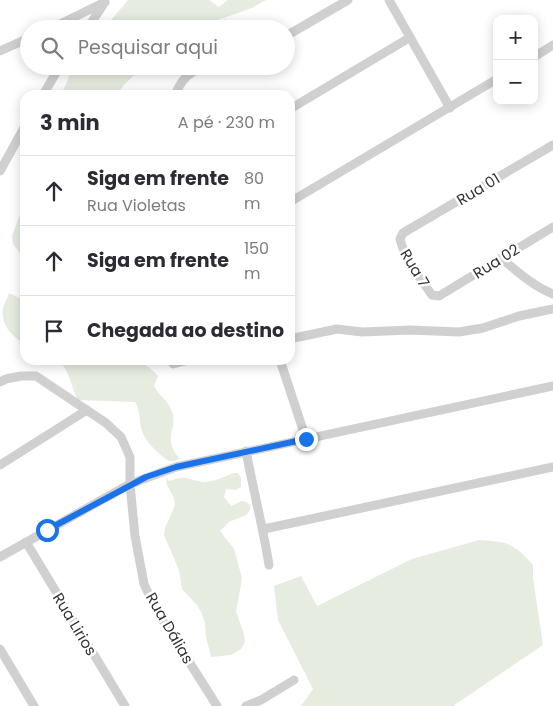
<!DOCTYPE html>
<html lang="pt">
<head>
<meta charset="utf-8">
<style>
	body { margin:0; font-family:Poppins,sans-serif; background:#f7f7f7; color:#2b2b33 }
	.controls { position:absolute; right:15px; top:15px; display:grid; overflow:hidden; border-radius:10px; box-shadow:0 2px 12px #0003 }
	.controls button { width:45px; height:45px; display:grid; place-items:center; padding:0; border:0; border-bottom:1px solid #e1e1e2; background:#fff; color:#2b2b33; font:25px sans-serif }
	.stop { position:absolute; width:15px; height:15px; margin:-11px; border:4px solid #1a73e8; border-radius:50%; background:#fff }
	.stop.end { background:#1a73e8; border-color:#fff; box-shadow:0 1px 5px #0008 }
	.list { margin:0; padding:0; list-style:none }
	h2 { display:flex; justify-content:space-between; align-items:center; height:65px; margin:0; padding:0 20px; font-size:21px }
	h2 small { font-size:16px; font-weight:400; color:#7c7c81 }
	.list li { display:grid; grid-template-columns:32px 1fr auto; gap:15px; align-items:center; box-sizing:border-box; height:70px; padding:0 20px; border-top:1px solid #e1e1e2 }
	.list b { display:block; font-size:19px; white-space:nowrap }
	.list p { margin:0; font-size:16px; white-space:nowrap; color:#7c7c81 }
	.list em { font-size:16px; font-style:normal; color:#7c7c81 }
	.icon { flex:none; width:28px; height:28px; fill:none; stroke:currentColor; stroke-width:2; stroke-linecap:round; stroke-linejoin:round }
	.map { position:relative; flex:none; width:553px; height:706px; overflow:hidden }
	.search { position:absolute; background:#fff; box-shadow:0 2px 12px #0003; left:20px; top:20px; width:275px; height:55px; display:flex; align-items:center; gap:12px; box-sizing:border-box; padding:0 18px; border-radius:28px; color:#7c7c81; font-size:19px }
	.panel { position:absolute; background:#fff; box-shadow:0 2px 12px #0003; left:20px; top:90px; width:275px; height:275px; border-radius:15px }
	.map>svg:first-child { display:block }
	.green { fill:#e6ecdf }
	.lines { fill:none; stroke-linecap:round; stroke-linejoin:round }
	.street { stroke:#d0d0d0; stroke-width:9 }
	.route { stroke:#1a73e8; stroke-width:6 }
	.labels { text-anchor:middle; dominant-baseline:central; stroke-width:5; stroke-linejoin:round; paint-order:stroke }
	.street-label { font-size:15px; fill:#333; stroke:#fff }
</style>
</head>
<body>
<div class="map">
<svg width="553" height="706" viewBox="0 0 553 706">
	<rect width="100%" height="100%" fill="#fff"/>
	<g class="green">
		<path d="M 128,0 L 209,0 L 219,7 L 228,0 L 266,0 L 252,8 L 218,20 L 215,24 L 214,29 C 210,29 204,30 201,29 C 188,25 188,15 174,29 L 108,29 L 111,20 Z"/>
		<path d="M 74,66 L 143,66 L 123,86 L 117,95 L 61,95 Z"/>
		<path d="M 25,184 L 25,253 L 20,253 L 13,244 L 12,236 L 21,212 L 22,188 Z"/>
		<path d="M 9,293 L 25,301 L 25,344 C 12,336 0,325 3,308 C 4,303 8,298 9,293 Z"/>
		<path d="M 58,360 L 130,360 C 143,362 150,367 158,376 L 154,386 C 159,396 169,401 172,412 C 178,428 162,438 179,458 C 173,464 168,461 162,456 C 153,448 145,441 141,428 C 139,419 140,409 135,402 L 78,400 C 71,387 70,370 58,360 Z"/>
		<path d="M 234,473 L 238,473 L 241,477 L 241,487 L 236,490 L 226,489 L 224,497 L 231,506 L 242,501 L 246,502 L 250,505 L 250,510 L 246,515 L 229,522 L 220,531 L 234,549 L 242,578 L 236,612 L 244,634 L 245,642 L 241,649 L 231,655 L 211,657 L 206,637 L 205,623 L 202,614 L 197,605 L 182,589 L 179,570 L 164,535 L 165,528 L 175,505 L 174,498 L 167,485 L 166,477 L 169,481 C 189,474 187,480 204,482 C 214,482 225,476 234,473 Z"/>
		<path d="M 479,540 C 509,542 513,543 533,565 L 533,578 L 543,645 L 453,706 L 301,706 L 313,689 L 278,620 L 274,586 L 301,576 L 317,606 L 412,559 Z"/>
	</g>
	<g class="lines">
		<g class="street">
			<path d="M 389,0 L 450,108"/>
			<path d="M 50,29 L 105,2"/>
			<path d="M 87,29 L 105,2"/>
			<path d="M 286,36 L 348,0"/>
			<path d="M 0,51 L 29,38"/>
			<path d="M 534,57 L 553,45"/>
			<path d="M 43,95 L 60,66"/>
			<path d="M 175,95 C 182,78 189,72 207,66"/>
			<path d="M 290,109 L 409,38"/>
			<path d="M 553,145 L 403,233 L 400,239 C 404,257 421,280 432,295 L 439,296 L 553,227"/>
			<path d="M 0,171 L 25,126"/>
			<path d="M 290,202 L 497,79"/>
			<path d="M 501,258 C 518,272 533,286 553,294"/>
			<path d="M 290,338 L 299,337 L 337,329 L 362,332 L 410,330 L 459,332 L 483,328 L 519,316 L 553,309"/>
			<path d="M 280,360 L 306,439"/>
			<path d="M 173,364 L 189,360"/>
			<path d="M 0,382 L 6,379 L 21,376 L 36,376 L 106,423 L 121,437 L 130,457 L 130,484 L 135,536 L 144,584 L 155,608 L 217,706"/>
			<path d="M 246,451 C 253,489 263,527 269,565"/>
			<path d="M 0,465 L 87,410"/>
			<path d="M 264,529 L 553,467"/>
			<path d="M 26,542 L 125,706"/>
			<path d="M 0,557 L 130,484 L 176,467 L 553,386"/>
			<path d="M 0,649 L 34,706"/>
			<path d="M 246,706 L 261,700 L 294,680"/>
		</g>
	</g>
	<g class="lines">
		<path class="route" d="M 47,530 L 146,477 L 176,467 L 306,439"/>
	</g>
	<g class="labels">
		<g class="street-label">
			<text transform="translate(478 189) rotate(-31)">Rua 01</text>
			<text transform="translate(496 261) rotate(-32)">Rua 02</text>
			<text transform="translate(415 268) rotate(59)">Rua 7</text>
			<text transform="translate(75 624) rotate(59)">Rua Lirios</text>
			<text transform="translate(170 628) rotate(60)">Rua Dálias</text>
		</g>
	</g>
</svg>
<div class="controls">
<button>+</button>
<button>−</button>
</div>
<div class="stop" style="left:47px;top:530px"></div>
<div class="stop end" style="left:306px;top:439px"></div>
<div class="search"><svg class="icon" aria-label="search" viewBox="0 0 24 24"><circle cx="10" cy="10" r="6"/><path d="M15 15l6 6"/></svg>Pesquisar aqui</div>
<section class="panel">
<h2>3 min<small>A pé · 230 m</small></h2>
<ul class="list">
<li><svg class="icon" aria-label="ahead" viewBox="0 0 24 24"><path d="M12 20V5M6 11l6-6 6 6"/></svg><div><b>Siga em frente</b><p>Rua Violetas</p></div><em>80 m</em></li>
<li><svg class="icon" aria-label="ahead" viewBox="0 0 24 24"><path d="M12 20V5M6 11l6-6 6 6"/></svg><div><b>Siga em frente</b></div><em>150 m</em></li>
<li><svg class="icon" aria-label="arrive" viewBox="0 0 24 24"><path d="M6 21V4h12l-3 4 3 4H6"/></svg><div><b>Chegada ao destino</b></div></li>
</ul>
</section>
</div>
</body>
</html>
